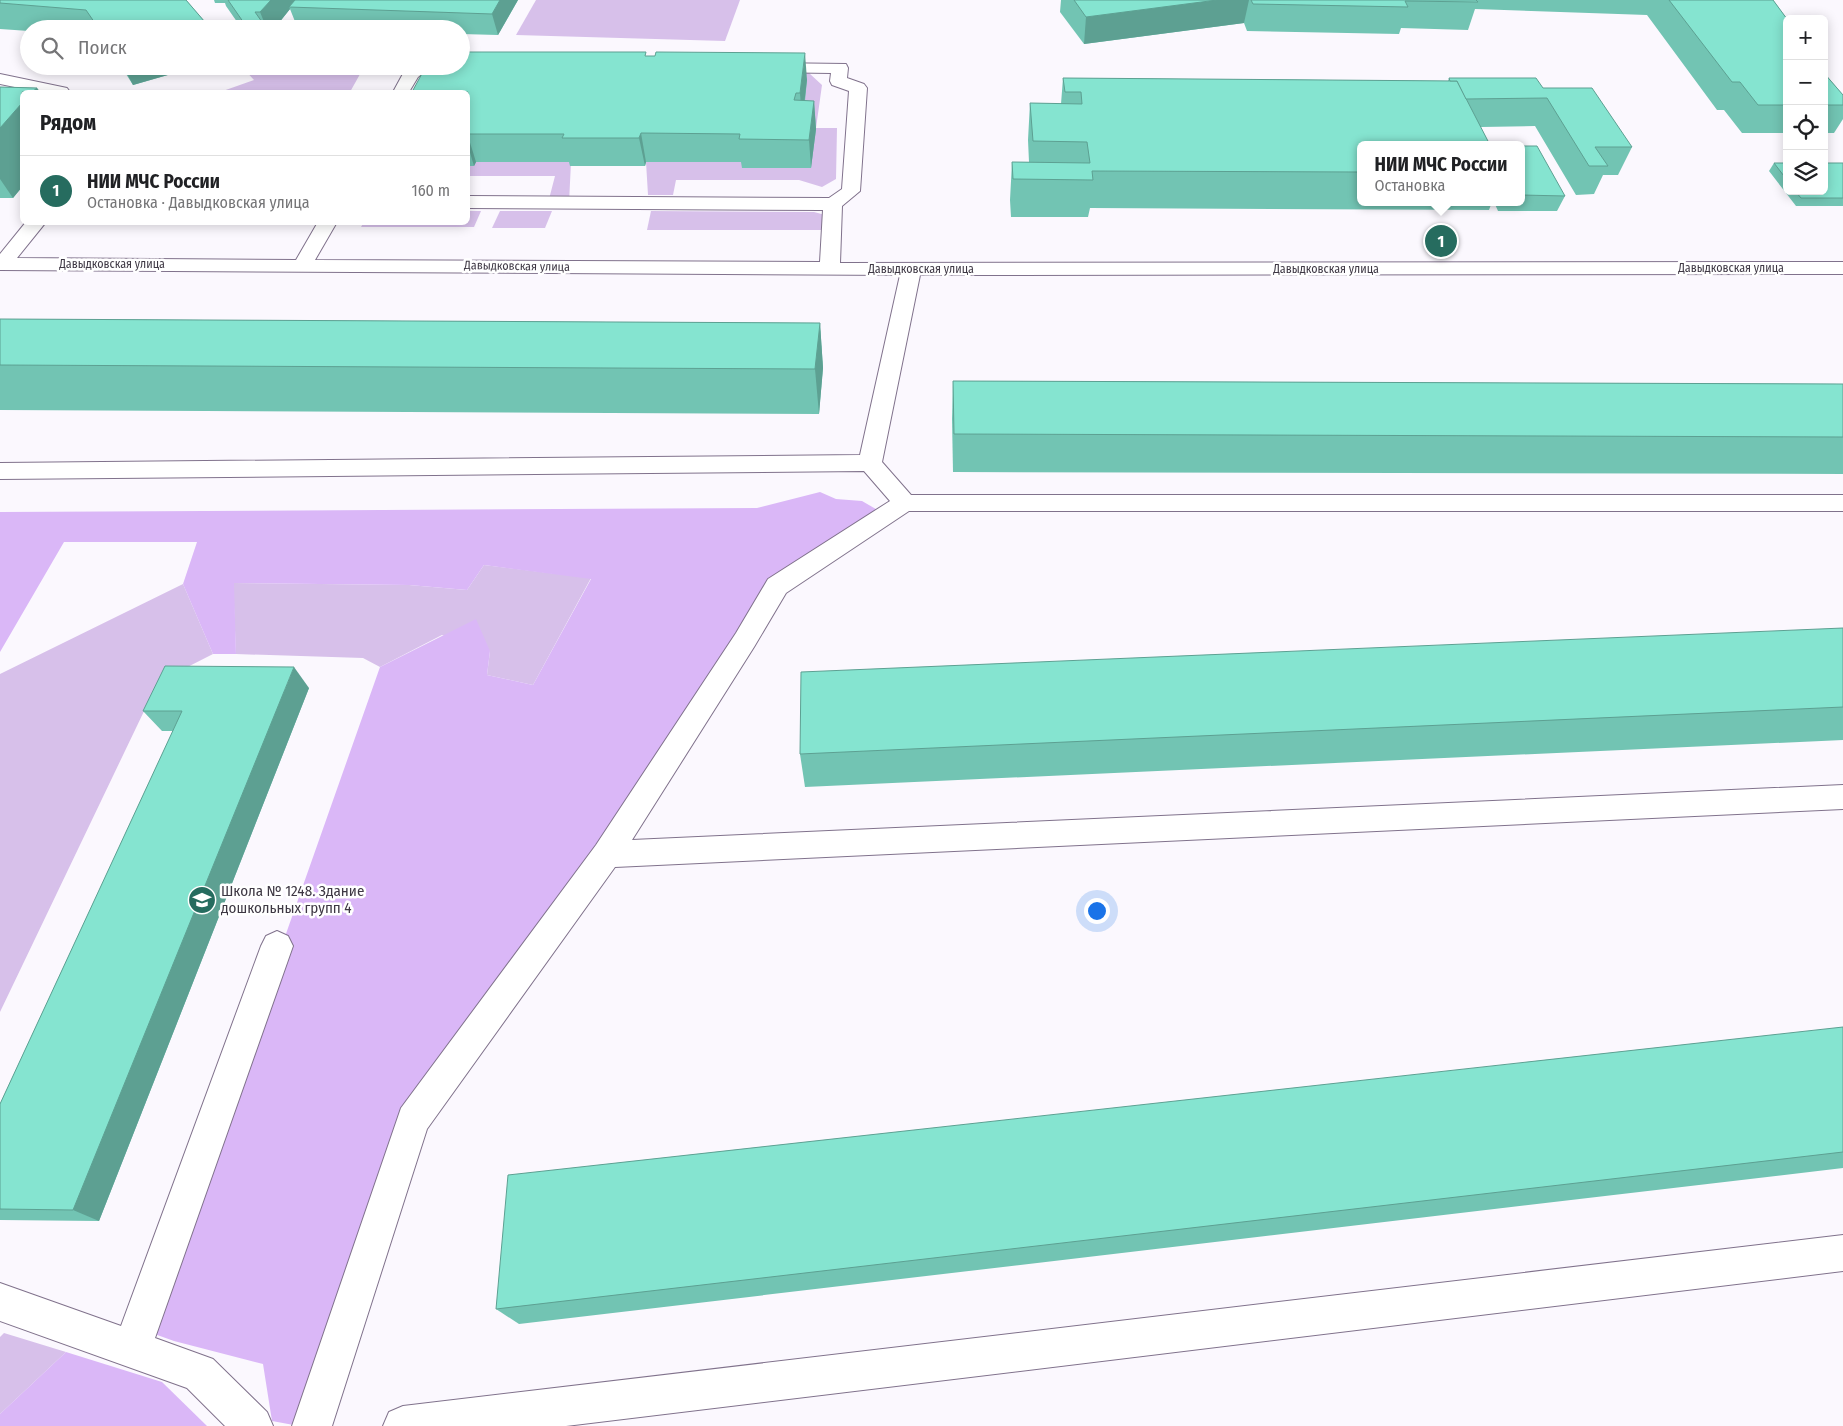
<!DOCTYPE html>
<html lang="ru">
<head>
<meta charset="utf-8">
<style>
	body { margin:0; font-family:"Fira Sans Condensed",sans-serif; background:#f6f6f6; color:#202124 }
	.controls { position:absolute; right:15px; top:15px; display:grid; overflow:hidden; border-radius:8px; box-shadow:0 2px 12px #0003 }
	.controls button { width:45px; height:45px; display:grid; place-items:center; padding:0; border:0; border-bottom:1px solid #e0e0e0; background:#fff; color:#202124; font:25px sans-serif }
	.you { position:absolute; left:1096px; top:910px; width:18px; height:18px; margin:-12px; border:4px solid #fff; border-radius:50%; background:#1a73e8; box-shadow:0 0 0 8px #1a73e833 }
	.badge { display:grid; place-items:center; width:32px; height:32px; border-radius:50%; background:#266c5f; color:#fff; font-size:16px; font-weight:700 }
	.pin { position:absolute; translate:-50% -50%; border:2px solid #fff; box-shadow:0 1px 5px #0006 }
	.popup { position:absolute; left:1357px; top:141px; width:168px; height:65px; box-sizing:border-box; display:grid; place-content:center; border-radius:8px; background:#fff; filter:drop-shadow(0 1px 4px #0005); font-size:16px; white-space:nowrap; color:#757577 }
	.popup b { font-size:19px; color:#202124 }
	.popup::after { content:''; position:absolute; left:50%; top:100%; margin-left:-10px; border:10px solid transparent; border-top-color:#fff }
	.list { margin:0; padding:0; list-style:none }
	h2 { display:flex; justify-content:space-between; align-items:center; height:65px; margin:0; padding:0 20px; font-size:21px }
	h2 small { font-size:16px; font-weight:400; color:#757577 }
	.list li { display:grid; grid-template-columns:32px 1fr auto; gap:15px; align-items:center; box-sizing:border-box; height:70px; padding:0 20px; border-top:1px solid #e0e0e0 }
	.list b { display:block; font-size:19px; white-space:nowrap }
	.list p { margin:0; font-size:16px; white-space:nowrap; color:#757577 }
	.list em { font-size:16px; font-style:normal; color:#757577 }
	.icon { flex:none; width:28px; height:28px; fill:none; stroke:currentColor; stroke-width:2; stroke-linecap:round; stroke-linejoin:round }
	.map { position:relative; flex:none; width:1843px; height:1426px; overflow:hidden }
	.search { position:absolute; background:#fff; box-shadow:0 2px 12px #0003; left:20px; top:20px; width:450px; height:55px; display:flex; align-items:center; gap:12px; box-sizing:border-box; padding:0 18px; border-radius:28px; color:#757577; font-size:19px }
	.panel { position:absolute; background:#fff; box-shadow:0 2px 12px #0003; left:20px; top:90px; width:450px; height:135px; border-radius:8px }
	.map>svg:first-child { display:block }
	.green { fill:#d7c0ea }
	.forest { fill:#dab7f7 }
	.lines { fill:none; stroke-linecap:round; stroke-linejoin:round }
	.minor-casing { stroke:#80728c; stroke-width:2 }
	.minor { fill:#fff; fill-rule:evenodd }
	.wall { fill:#72c4b3 }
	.shaded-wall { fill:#5da092 }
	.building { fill:#85e4d0; stroke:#5da092 }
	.labels { text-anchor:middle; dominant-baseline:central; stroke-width:5; stroke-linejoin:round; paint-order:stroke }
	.far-street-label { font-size:12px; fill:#3e3844; stroke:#fff }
	.poi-label { font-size:15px; fill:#3e3844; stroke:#fff; text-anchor:start }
</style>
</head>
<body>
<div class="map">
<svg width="1843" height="1426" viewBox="0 0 1843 1426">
	<rect width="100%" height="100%" fill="#fbf8fe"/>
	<g class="green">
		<path d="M 536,0 L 740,0 L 725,41 L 516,35 Z"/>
		<path d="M 241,66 L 393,66 L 364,67 L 350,92 L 220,92 L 254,80 Z"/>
		<path d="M 722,72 L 809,73 L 822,85 L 816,128 L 837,128 L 836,179 L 822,187 L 799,180 L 676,180 L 673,195 L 648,195 L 646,162 L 743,162 L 743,168 L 811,168 Z"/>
		<path d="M 475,162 L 571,162 L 569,203 L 548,203 L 555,176 L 468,176 L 468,166 Z"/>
		<path d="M 468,211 L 481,211 L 474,227 L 361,227 L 364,222 L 468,222 Z"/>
		<path d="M 500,211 L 552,211 L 545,228 L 492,228 Z"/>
		<path d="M 651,211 L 814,212 L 833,217 L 833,230 L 647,230 Z"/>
		<path d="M 484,565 L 591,578 L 533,685 L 487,675 L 490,651 L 442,635 L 380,667 L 363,658 L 236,654 L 233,583 L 409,585 L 467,590 Z"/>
		<path d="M 183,584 L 213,654 L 158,682 L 0,1012 L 0,674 Z"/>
		<path d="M 4,1333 L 66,1352 L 0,1414 L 0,1337 Z"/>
	</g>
	<g class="forest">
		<path d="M 820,492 L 836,499 L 862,501 L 881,512 L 775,580 L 604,848 L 408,1118 L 299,1426 L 272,1421 L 263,1364 L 174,1341 L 146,1331 L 380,667 L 476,619 L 490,651 L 487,675 L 533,685 L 591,579 L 484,565 L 467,590 L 409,585 L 234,583 L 236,654 L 213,654 L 183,584 L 197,542 L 64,542 L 0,652 L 0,512 L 757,508 Z"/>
		<path d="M 66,1352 L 162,1382 L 207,1426 L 0,1426 L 0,1414 Z"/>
	</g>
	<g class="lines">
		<g class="minor-casing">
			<g id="minor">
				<path d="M 770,63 L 846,64 L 848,68 L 847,78 L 864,84 L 867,88 L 860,191 L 842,206 L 840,263 L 1843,262 L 1843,274 L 920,275 L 882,462 L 911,495 L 1843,495 L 1843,511 L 909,511 L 786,593 L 754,647 L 632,840 L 1843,785 L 1843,809 L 615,867 L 427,1129 L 332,1426 L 292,1426 L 401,1108 L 596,845 L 736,633 L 768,579 L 890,501 L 864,471 L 0,479 L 0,463 L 860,455 L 900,275 L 0,270 L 0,254 L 26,222 L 46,222 L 17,258 L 296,260 L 318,222 L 337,222 L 315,260 L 820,262 L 823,210 L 468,208 L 468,196 L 829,198 L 842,189 L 849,91 L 832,85 L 830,81 L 831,73 L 764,72 L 762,68 L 764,64 Z"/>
				<path d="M 412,66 L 432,66 L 418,77 L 409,92 L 393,92 L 405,70 Z"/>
				<path d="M 0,74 L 67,88 L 70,92 L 39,92 L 0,84 Z"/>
				<path d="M 277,931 L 288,936 L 293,946 L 155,1338 L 213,1359 L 267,1412 L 273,1426 L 225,1426 L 187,1388 L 0,1321 L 0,1283 L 121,1326 L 261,946 L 266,936 Z"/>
				<path d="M 1843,1235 L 1843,1271 L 566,1426 L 383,1426 L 389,1412 L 403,1406 Z"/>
			</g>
		</g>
		<use href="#minor" class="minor"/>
	</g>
	<g class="wall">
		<path d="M 0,0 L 186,0 L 211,29 L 29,29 L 29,31 L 0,29 Z"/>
		<path d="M 214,0 L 518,0 L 498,35 L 461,34 L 461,29 L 298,29 L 290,9 L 274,29 L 242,29 L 226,6 L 225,3 L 215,3 Z"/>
		<path d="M 1061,0 L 1773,0 L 1787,19 L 1787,133 L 1742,133 L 1724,110 L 1717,110 L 1647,15 L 1475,9 L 1468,30 L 1401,28 L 1399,34 L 1247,31 L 1244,23 L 1084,44 L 1060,12 Z"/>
		<path d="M 646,56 L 807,80 L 805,101 L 814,101 L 816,129 L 811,168 L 742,168 L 741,162 L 646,162 L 645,166 L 570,166 L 569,162 L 476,162 L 474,166 L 468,166 L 468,92 L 446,68 Z"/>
		<path d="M 121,66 L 199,66 L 133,85 Z"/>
		<path d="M 1824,73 L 1843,95 L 1843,119 L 1834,133 L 1824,133 Z"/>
		<path d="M 1063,78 L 1448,81 L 1449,78 L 1543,88 L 1632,147 L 1618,175 L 1603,175 L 1594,194 L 1576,195 L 1535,126 L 1481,127 L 1361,145 L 1361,202 L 1492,202 L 1489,210 L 1090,208 L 1088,217 L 1011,217 L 1010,200 L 1012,162 L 1029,162 L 1028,140 L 1030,103 L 1061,104 Z"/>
		<path d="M 0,87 L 37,88 L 40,92 L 22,92 L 22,187 L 13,198 L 0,198 Z"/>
		<path d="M 1521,146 L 1565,196 L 1557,211 L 1498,211 L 1494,202 L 1521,202 Z"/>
		<path d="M 1774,163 L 1787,163 L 1787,191 L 1824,191 L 1843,163 L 1843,206 L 1796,206 L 1769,171 Z"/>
		<path d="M 0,319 L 820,323 L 823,368 L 819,414 L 0,410 Z"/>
		<path d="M 953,381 L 1843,384 L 1843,474 L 953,472 L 952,419 Z"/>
		<path d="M 1843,628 L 1843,740 L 805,787 L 800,754 Z"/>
		<path d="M 309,688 L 99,1221 L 0,1220 L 0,1104 L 173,731 L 162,731 L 143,711 Z"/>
		<path d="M 1843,1027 L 1843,1168 L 519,1324 L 496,1309 Z"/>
	</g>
	<g class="shaded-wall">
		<path d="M 271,0 L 297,0 L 289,7 L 290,9 L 274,29 L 267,29 L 260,12 Z"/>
		<path d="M 500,0 L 518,0 L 498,35 L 492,14 Z"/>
		<path d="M 1217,0 L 1249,0 L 1244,23 L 1084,44 L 1086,17 Z"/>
		<path d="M 262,22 L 264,29 L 248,29 L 246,26 Z"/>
		<path d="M 805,53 L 807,80 L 802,121 L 800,93 Z"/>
		<path d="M 123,66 L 199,66 L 133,85 Z"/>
		<path d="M 37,88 L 40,92 L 32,92 Z"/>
		<path d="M 814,101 L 816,129 L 811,168 L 809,140 Z"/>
		<path d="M 22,103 L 22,187 L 13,198 L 0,179 L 0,128 Z"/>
		<path d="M 641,133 L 646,162 L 645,166 L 639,138 Z"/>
		<path d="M 468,136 L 476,162 L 474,166 L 468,146 Z"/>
		<path d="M 820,323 L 823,368 L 819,414 L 815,369 Z"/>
		<path d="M 294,667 L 309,688 L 99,1221 L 73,1210 Z"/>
	</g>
	<g class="building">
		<path d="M 0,0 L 186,0 L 211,29 L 99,29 L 86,10 L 0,3 Z"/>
		<path d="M 228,0 L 271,0 L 260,12 L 255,12 L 262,22 L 246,26 Z"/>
		<path d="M 295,0 L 500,0 L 492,14 L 289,7 Z"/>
		<path d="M 1074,0 L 1217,0 L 1086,17 Z"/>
		<path d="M 1251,0 L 1476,0 L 1478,2 L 1405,1 L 1408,7 L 1253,4 Z"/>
		<path d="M 1669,0 L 1773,0 L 1787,19 L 1787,105 L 1758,105 L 1740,82 L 1732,82 Z"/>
		<path d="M 461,52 L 646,52 L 645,56 L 655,56 L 656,52 L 805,53 L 800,93 L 796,93 L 794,100 L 814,101 L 809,140 L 739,139 L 740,134 L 641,133 L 639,138 L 562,138 L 564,134 L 468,134 L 468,92 L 412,92 L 425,68 L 446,68 L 447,66 L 461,66 Z"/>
		<path d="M 1824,73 L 1843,95 L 1843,105 L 1824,105 Z"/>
		<path d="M 1063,78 L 1457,81 L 1490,145 L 1361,145 L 1361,172 L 1092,171 L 1093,180 L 1013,179 L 1012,162 L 1090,163 L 1087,142 L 1033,141 L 1030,103 L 1082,104 L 1081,92 L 1065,92 Z"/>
		<path d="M 1449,78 L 1536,78 L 1543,88 L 1592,88 L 1632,147 L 1595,147 L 1608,166 L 1589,166 L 1547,98 L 1466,99 L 1457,81 L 1450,81 Z"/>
		<path d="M 0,87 L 37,88 L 32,92 L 22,92 L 22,103 L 0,128 Z"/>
		<path d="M 1521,146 L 1537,146 L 1565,196 L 1521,195 Z"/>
		<path d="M 1774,163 L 1787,163 L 1787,180 Z"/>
		<path d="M 1824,163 L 1843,163 L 1843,198 L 1801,198 L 1795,191 L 1824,191 Z"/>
		<path d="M 0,319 L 820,323 L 815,369 L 0,365 Z"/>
		<path d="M 953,381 L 1843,384 L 1843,437 L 954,434 Z"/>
		<path d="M 1843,628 L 1843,707 L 800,754 L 801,672 Z"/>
		<path d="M 165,666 L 294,667 L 73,1210 L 0,1209 L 0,1104 L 182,711 L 143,711 Z"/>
		<path d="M 1843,1027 L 1843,1152 L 496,1309 L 508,1175 Z"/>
	</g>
	<defs>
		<g id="school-disc" transform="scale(1.4375)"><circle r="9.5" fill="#266c5f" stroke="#fff"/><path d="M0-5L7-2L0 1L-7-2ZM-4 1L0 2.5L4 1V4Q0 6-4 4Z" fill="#fff"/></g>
	</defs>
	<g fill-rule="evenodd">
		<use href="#school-disc" x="202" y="900"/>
	</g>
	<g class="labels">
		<g class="far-street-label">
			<text x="112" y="264">Давыдковская улица</text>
			<text transform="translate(517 266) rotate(1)">Давыдковская улица</text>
			<text x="1731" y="268">Давыдковская улица</text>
			<text x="921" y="269">Давыдковская улица</text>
			<text x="1326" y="269">Давыдковская улица</text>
		</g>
		<g class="poi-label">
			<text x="221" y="891">Школа № 1248. Здание<tspan x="221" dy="17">дошкольных групп 4</tspan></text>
		</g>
	</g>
</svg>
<div class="controls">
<button>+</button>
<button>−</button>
<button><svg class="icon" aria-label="locate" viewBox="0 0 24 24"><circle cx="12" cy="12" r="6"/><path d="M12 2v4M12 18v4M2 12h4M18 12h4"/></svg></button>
<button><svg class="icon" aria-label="layers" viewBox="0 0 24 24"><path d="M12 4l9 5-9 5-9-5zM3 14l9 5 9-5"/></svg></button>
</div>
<div class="you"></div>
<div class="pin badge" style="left:1441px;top:241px">1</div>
<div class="popup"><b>НИИ МЧС России</b>Остановка</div>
<div class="search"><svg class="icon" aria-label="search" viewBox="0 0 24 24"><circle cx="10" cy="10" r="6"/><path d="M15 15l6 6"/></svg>Поиск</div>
<section class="panel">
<h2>Рядом<small></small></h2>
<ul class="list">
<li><span class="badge">1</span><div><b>НИИ МЧС России</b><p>Остановка · Давыдковская улица</p></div><em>160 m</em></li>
</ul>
</section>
</div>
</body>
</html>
